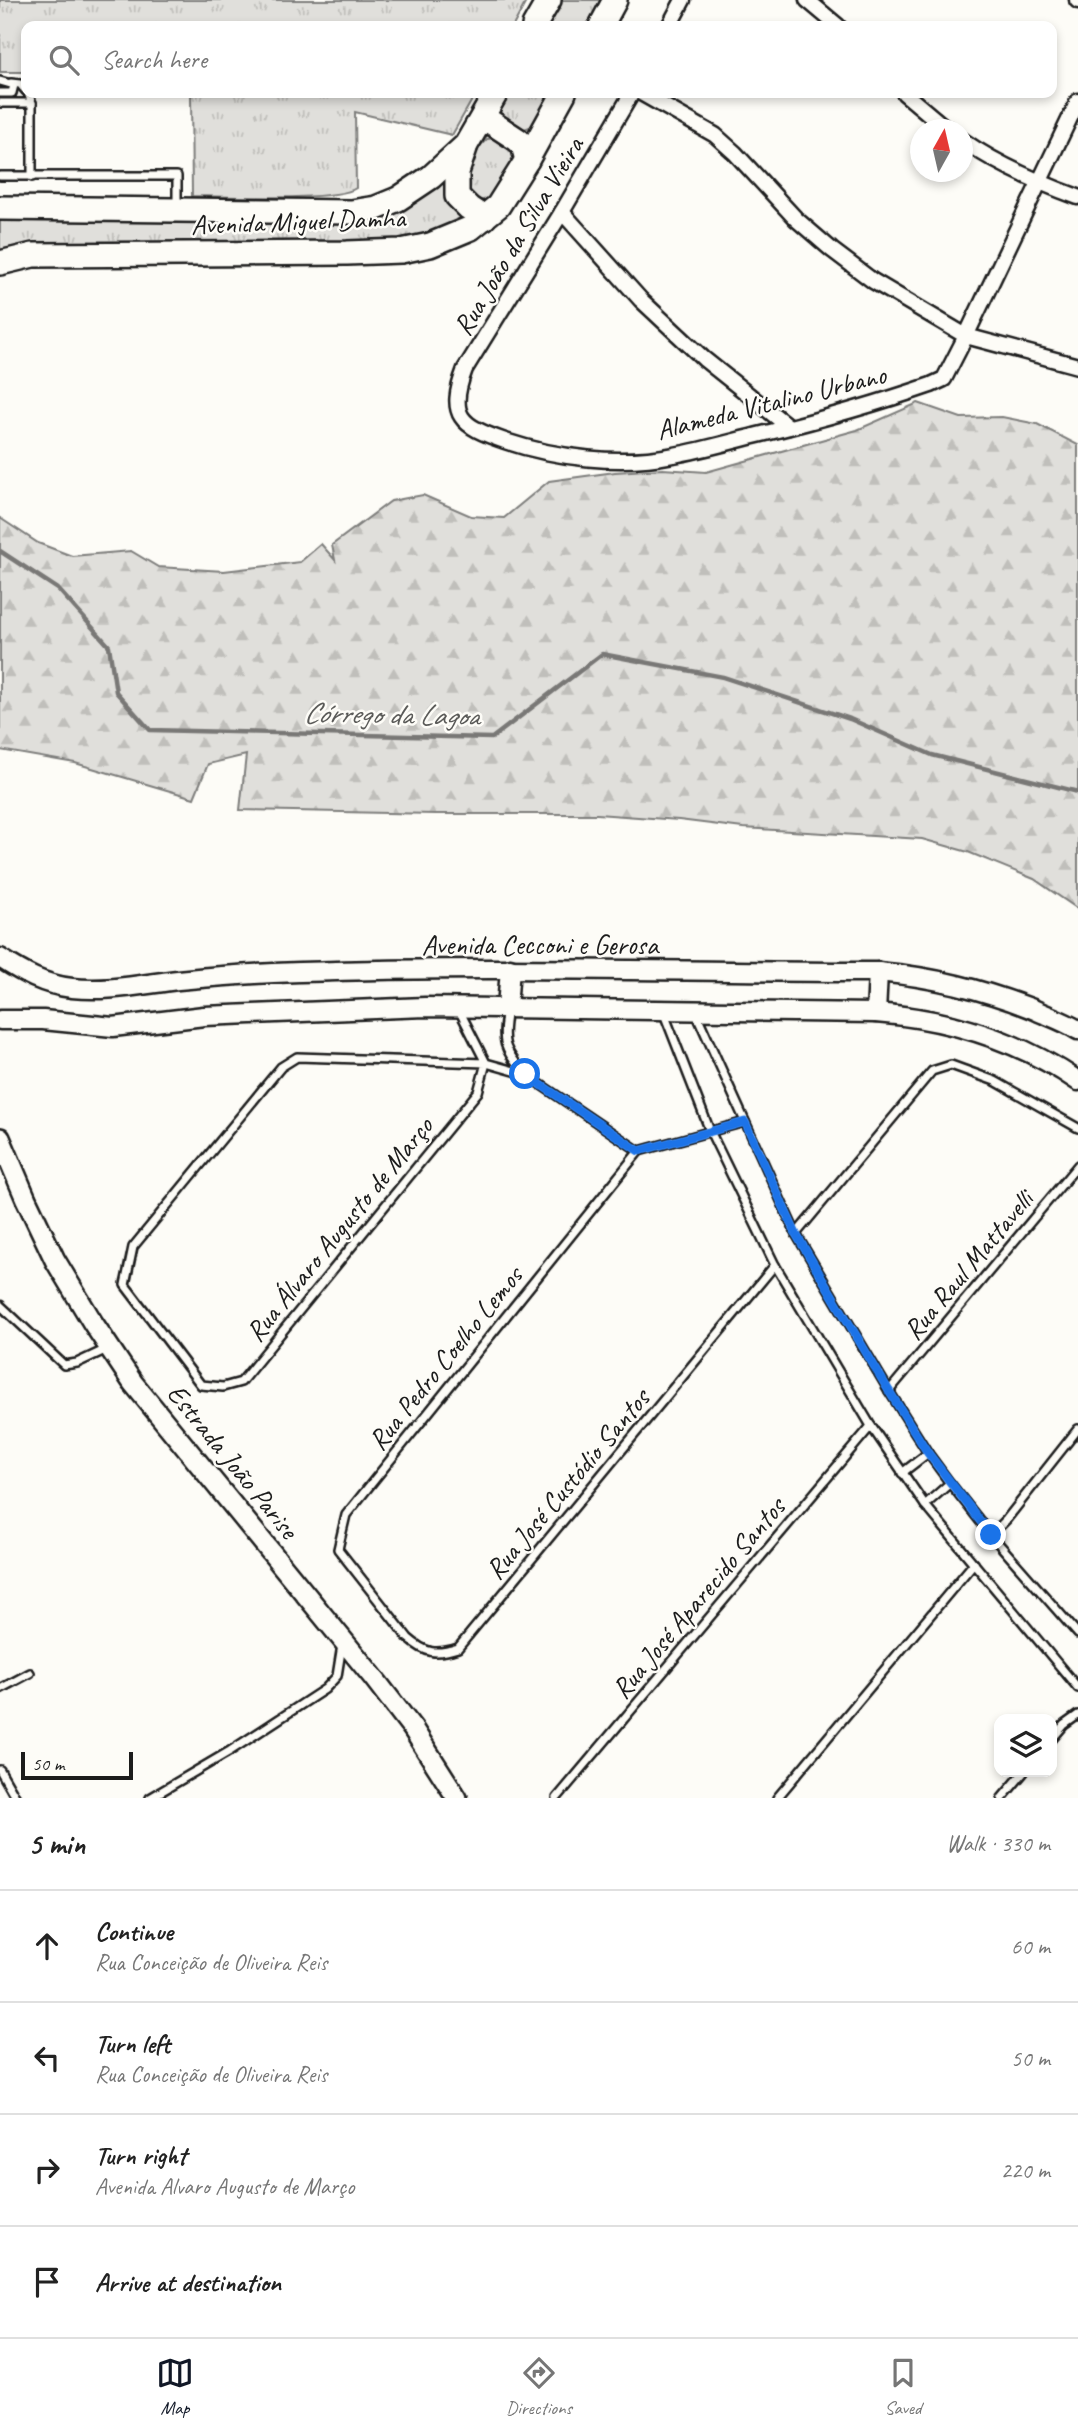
<!DOCTYPE html>
<html lang="en">
<head>
<meta charset="utf-8">
<style>
	body { margin:0; font-family:Caveat,sans-serif; background:#f6f6f6; color:#222 }
	.controls { position:absolute; right:21px; bottom:21px; display:grid; overflow:hidden; border-radius:14px; box-shadow:0 4px 10px #0003 }
	.controls button { width:63px; height:63px; display:grid; place-items:center; padding:0; border:0; border-bottom:2px solid #e0e0e0; background:#fff; color:#222; font:35px sans-serif }
	.compass { position:absolute; left:910px; top:119px; width:63px; height:63px; border-radius:50%; background:#fff; box-shadow:0 4px 10px #0003; rotate:8deg }
	.scale { position:absolute; left:21px; bottom:18px; width:112px; box-sizing:border-box; padding-left:7px; border:4px solid #1c1c1c; border-top:0; font-size:19px; line-height:24px; white-space:nowrap; color:#1c1c1c; -webkit-text-stroke:5px #fdfcf7; paint-order:stroke }
	.stop { position:absolute; width:21px; height:21px; margin:-16px; border:5px solid #1a73e8; border-radius:50%; background:#fff }
	.stop.end { background:#1a73e8; border-color:#fff; box-shadow:0 2px 7px #0008 }
	.list { margin:0; padding:0; list-style:none }
	h2 { display:flex; justify-content:space-between; align-items:center; height:91px; margin:0; padding:0 28px; font-size:30px }
	h2 small { font-size:23px; font-weight:400; color:#767676 }
	.list li { display:grid; grid-template-columns:46px 1fr auto; gap:21px; align-items:center; box-sizing:border-box; height:112px; padding:0 28px; border-top:2px solid #e0e0e0 }
	.list b { display:block; font-size:26px; white-space:nowrap }
	.list p { margin:0; font-size:23px; white-space:nowrap; color:#767676 }
	.list em { font-size:23px; font-style:normal; color:#767676 }
	.icon { flex:none; width:38px; height:38px; fill:none; stroke:currentColor; stroke-width:2; stroke-linecap:round; stroke-linejoin:round }
	.map { position:relative; flex:none; width:1078px; height:1798px; overflow:hidden }
	.search { position:absolute; background:#fff; box-shadow:0 4px 10px #0003; left:21px; right:21px; top:21px; height:77px; display:flex; align-items:center; gap:18px; box-sizing:border-box; padding:0 24px; border-radius:14px; color:#767676; font-size:26px }
	.sheet { height:539px; background:#fff }
	nav { display:flex; justify-content:space-around; align-items:center; box-sizing:border-box; height:98px; border-top:2px solid #e0e0e0; background:#fff; font-size:19px; color:#767676 }
	nav a { display:grid; justify-items:center; gap:4px }
	nav .on { color:#111827 }
	.map>svg:first-child { display:block }
	.grass { fill:url(#grass-tufts); stroke:#7e7e7c; stroke-width:2 }
	.forest { fill:url(#forest-firs); stroke:#7e7e7c; stroke-width:2 }
	.lines { fill:none; stroke-linecap:round; stroke-linejoin:round }
	.stream { stroke:#797876; stroke-width:4.5 }
	.service-casing { stroke:#1c1c1c; stroke-width:12 }
	.minor-casing { stroke:#1c1c1c; stroke-width:19 }
	.tertiary-casing { stroke:#1c1c1c; stroke-width:23 }
	.secondary-casing { stroke:#1c1c1c; stroke-width:24 }
	.primary-casing { stroke:#1c1c1c; stroke-width:28 }
	.service { stroke:#fdfcf7; stroke-width:7 }
	.minor { stroke:#fdfcf7; stroke-width:14 }
	.tertiary { stroke:#fdfcf7; stroke-width:18 }
	.secondary { stroke:#fdfcf7; stroke-width:19 }
	.primary { stroke:#fdfcf7; stroke-width:23 }
	.route { stroke:#1a73e8; stroke-width:9 }
	.labels { text-anchor:middle; dominant-baseline:central; stroke-width:5; stroke-linejoin:round; paint-order:stroke }
	.street-label { font-size:28px; fill:#1c1c1c; stroke:#fdfcf7 }
	.water-label { font-size:30px; font-style:italic; fill:#5a5a58; stroke:#fdfcf7 }
</style>
</head>
<body>
<div class="map">
<svg width="1078" height="1798" viewBox="0 0 1078 1798">
	<defs>
		<pattern id="grass-tufts" width="24" height="20" patternUnits="userSpaceOnUse" patternTransform="scale(1.75)"><rect width="24" height="20" fill="#e0dfdb"/><path d="M3 7l-1-3M5 7V3M7 7l1-3M15 17l-1-3M17 17v-4M19 17l1-3" fill="none" stroke="#c0bfbb"/></pattern>
		<pattern id="forest-firs" width="22" height="20" patternUnits="userSpaceOnUse" patternTransform="scale(1.75)"><rect width="22" height="20" fill="#e0dfdb"/><path d="M5 1l3.5 6h-7zM16 11l3.5 6h-7z" fill="#c0bfbb"/></pattern>
	</defs>
	<rect width="100%" height="100%" fill="#fdfcf7"/>
	<filter id="ink" filterUnits="userSpaceOnUse"><feTurbulence type="fractalNoise" baseFrequency=".0143" numOctaves="2"/><feDisplacementMap in="SourceGraphic" scale="14" xChannelSelector="R" yChannelSelector="G"/><feConvolveMatrix kernelMatrix="1 2 1 2 8 2 1 2 1" color-interpolation-filters="sRGB"/></filter>
	<g filter="url(#ink)">
		<g class="grass">
			<path d="M 0,0 L 527,0 L 513,26 L 26,26 L 26,72 L 0,72 Z"/>
			<path d="M 558,0 L 605,0 L 590,26 L 543,26 Z"/>
			<path d="M 191,93 L 476,93 L 452,135 L 355,112 L 356,188 C 337,202 221,196 192,196 Z"/>
			<path d="M 505,93 L 553,93 L 535,125 L 519,131 L 500,117 L 498,110 Z"/>
			<path d="M 498,138 C 502,141 509,145 511,149 C 520,164 497,188 489,199 L 476,201 L 460,186 L 474,152 L 487,139 Z"/>
			<path d="M 445,180 L 446,191 L 466,219 L 416,241 L 32,243 L 0,250 L 0,221 L 159,220 L 403,207 Z"/>
		</g>
		<path class="forest" d="M 918,403 L 961,418 L 1002,417 L 1037,424 L 1078,445 L 1078,909 L 1034,879 L 968,852 L 922,839 L 743,828 L 679,820 L 597,814 L 435,814 L 240,810 L 246,755 L 208,764 L 194,798 L 75,763 L 0,750 L 0,518 L 38,543 L 72,556 L 131,551 L 158,567 L 224,571 L 300,562 L 321,544 L 335,560 L 332,545 L 391,501 L 423,495 L 471,516 L 504,518 L 549,481 L 615,472 L 663,469 L 706,472 L 857,430 Z"/>
		<g class="lines">
			<path class="stream" d="M 0,551 L 58,589 L 109,646 L 116,692 L 150,730 L 492,738 L 602,654 L 723,677 L 850,719 L 932,755 L 1078,792"/>
			<g class="service-casing">
				<g id="service">
					<path d="M 0,81 L 14,85 L 12,93 L 0,93"/>
					<path d="M 11,83 L 20,84 L 26,91"/>
					<path d="M 28,93 L 32,103 L 32,177"/>
					<path d="M 0,103 L 32,103"/>
					<path d="M 0,176 L 177,176 L 177,206"/>
					<path d="M 507,1009 C 501,1042 503,1049 525,1074"/>
					<path d="M 459,1010 L 486,1063 L 478,1092 L 241,1382 L 223,1387 L 201,1385 L 125,1285 L 133,1247 L 281,1067 L 297,1057 L 486,1063 L 525,1074 L 639,1151 L 745,1122"/>
					<path d="M 663,1011 L 710,1131 L 775,1265 L 871,1426 L 925,1505 L 1078,1688"/>
					<path d="M 696,1013 L 796,1234 L 889,1391 L 928,1453 L 950,1483 L 991,1535 L 1078,1634"/>
					<path d="M 639,1151 L 346,1515 L 338,1549 L 408,1638 C 426,1654 436,1655 458,1648 L 775,1265"/>
					<path d="M 796,1234 L 932,1071 L 951,1065 L 995,1081 L 1078,1128"/>
					<path d="M 0,1305 L 64,1365 L 77,1363 L 109,1348"/>
					<path d="M 889,1391 L 1078,1165"/>
					<path d="M 902,1473 L 928,1453"/>
					<path d="M 925,1505 L 950,1483"/>
					<path d="M 991,1535 L 1006,1520 L 1078,1429"/>
					<path d="M 0,1689 L 30,1673"/>
					<path d="M 1052,1739 L 1064,1725 L 1078,1715"/>
					<path d="M 0,1770 L 16,1798"/>
					<path d="M 150,1798 L 230,1751 L 325,1689 L 337,1676 L 342,1645"/>
					<path d="M 557,1798 L 871,1426"/>
					<path d="M 777,1798 L 974,1563"/>
					<path d="M 1002,1798 L 1024,1772"/>
				</g>
			</g>
			<g class="minor-casing">
				<g id="minor">
					<path d="M 807,0 L 838,26"/>
					<path d="M 1077,0 L 1078,1"/>
					<path d="M 669,26 L 683,0"/>
					<path d="M 632,93 L 562,212 L 465,369 C 447,416 461,426 505,441 C 556,458 620,466 674,455 C 703,450 733,441 762,434 C 819,420 876,404 931,385 L 944,379 L 966,336 L 1078,366"/>
					<path d="M 641,93 L 715,135 L 735,153 L 796,219 L 832,250 L 873,281 L 966,336 L 1078,101"/>
					<path d="M 904,93 L 948,130"/>
					<path d="M 962,140 C 998,165 1037,182 1078,197"/>
					<path d="M 562,212 L 641,300 L 704,359 L 789,427"/>
				</g>
			</g>
			<g class="tertiary-casing">
				<g id="tertiary">
					<path d="M 0,958 C 23,973 44,985 72,988 C 107,992 144,984 178,980 C 218,976 260,973 300,972 C 493,965 686,972 878,972 C 934,977 981,989 1033,1009 C 1048,1016 1064,1021 1078,1030"/>
					<path d="M 507,1008 L 510,968"/>
					<path d="M 876,1013 L 878,972"/>
					<path d="M 0,1020 L 43,1020 L 113,1027 L 204,1016 L 425,1007 L 876,1013 C 949,1019 1017,1039 1078,1081"/>
				</g>
			</g>
			<g class="secondary-casing">
				<path id="secondary" d="M 0,1138 L 26,1199 L 55,1260 L 93,1323 L 133,1383 L 373,1677 L 413,1729 L 457,1798"/>
			</g>
			<g class="primary-casing">
				<g id="primary">
					<path d="M 534,26 L 549,0"/>
					<path d="M 601,26 L 615,0"/>
					<path d="M 483,117 L 518,140 L 523,145 L 527,160"/>
					<path d="M 465,148 L 457,172 L 457,196 L 469,208 L 484,218"/>
					<path d="M 0,208 L 351,212 L 376,208 L 398,199 L 431,177 L 466,145 L 496,93"/>
					<path d="M 0,263 L 33,255 L 347,253 L 401,251 L 430,245 L 471,228 L 498,206 L 527,160 L 564,93"/>
				</g>
			</g>
			<use href="#service" class="service"/>
			<use href="#minor" class="minor"/>
			<use href="#tertiary" class="tertiary"/>
			<use href="#secondary" class="secondary"/>
			<use href="#primary" class="primary"/>
		</g>
	</g>
	<g class="lines" filter="url(#ink)">
		<path class="route" d="M 525,1074 L 639,1151 L 745,1122 L 796,1234 L 889,1391 L 928,1453 L 991,1535"/>
	</g>
	<g class="labels">
		<g class="street-label">
			<text transform="translate(298 221) rotate(-2)">Avenida Miguel Damha</text>
			<text transform="translate(518 236) rotate(-59)">Rua João da Silva Vieira</text>
			<text transform="translate(771 402) rotate(-14)">Alameda Vitalino Urbano</text>
			<text x="540" y="944">Avenida Cecconi e Gerosa</text>
			<text transform="translate(339 1229) rotate(-51)">Rua Álvaro Augusto de Março</text>
			<text transform="translate(968 1265) rotate(-50)">Rua Raul Mattavelli</text>
			<text transform="translate(445 1358) rotate(-51)">Rua Pedro Coelho Lemos</text>
			<text transform="translate(233 1461) rotate(51)">Estrada João Parise</text>
			<text transform="translate(567 1484) rotate(-50)">Rua José Custódio Santos</text>
			<text transform="translate(698 1598) rotate(-50)">Rua José Aparecido Santos</text>
		</g>
		<g class="water-label">
			<text transform="translate(391 714) rotate(1)">Córrego da Lagoa</text>
		</g>
	</g>
</svg>
<div class="controls">
<button><svg class="icon" aria-label="layers" viewBox="0 0 24 24"><path d="M12 4l9 5-9 5-9-5zM3 14l9 5 9-5"/></svg></button>
</div>
<svg class="compass" viewBox="-18 -18 36 36"><path d="M0-13l5 13h-10z" fill="#e53935"/><path d="M0 13l5-13h-10z" fill="#767676"/></svg>
<div class="scale">50 m</div>
<div class="stop" style="left:525px;top:1074px"></div>
<div class="stop end" style="left:991px;top:1535px"></div>
<div class="search"><svg class="icon" aria-label="search" viewBox="0 0 24 24"><circle cx="10" cy="10" r="6"/><path d="M15 15l6 6"/></svg>Search here</div>
</div>
<section class="sheet">
<h2>5 min<small>Walk · 330 m</small></h2>
<ul class="list">
<li><svg class="icon" aria-label="ahead" viewBox="0 0 24 24"><path d="M12 20V5M6 11l6-6 6 6"/></svg><div><b>Continue</b><p>Rua Conceição de Oliveira Reis</p></div><em>60 m</em></li>
<li><svg class="icon" aria-label="left" viewBox="0 0 24 24"><path d="M17 20v-9H6M10 6l-5 5 5 5"/></svg><div><b>Turn left</b><p>Rua Conceição de Oliveira Reis</p></div><em>50 m</em></li>
<li><svg class="icon" aria-label="right" viewBox="0 0 24 24"><path d="M7 20v-9h11M14 6l5 5-5 5"/></svg><div><b>Turn right</b><p>Avenida Alvaro Augusto de Março</p></div><em>220 m</em></li>
<li><svg class="icon" aria-label="arrive" viewBox="0 0 24 24"><path d="M6 21V4h12l-3 4 3 4H6"/></svg><div><b>Arrive at destination</b></div></li>
</ul>
</section>
<nav>
<a class="on"><svg class="icon" aria-label="map" viewBox="0 0 24 24"><path d="M3 6l6-2 6 2 6-2v14l-6 2-6-2-6 2zM9 4v14M15 6v14"/></svg>Map</a>
<a><svg class="icon" aria-label="directions" viewBox="0 0 24 24"><path d="M12 3l9 9-9 9-9-9zM9 14v-3h6M13 9l2 2-2 2"/></svg>Directions</a>
<a><svg class="icon" aria-label="saved" viewBox="0 0 24 24"><path d="M7 4h10v16l-5-4-5 4z"/></svg>Saved</a>
</nav>
</body>
</html>
